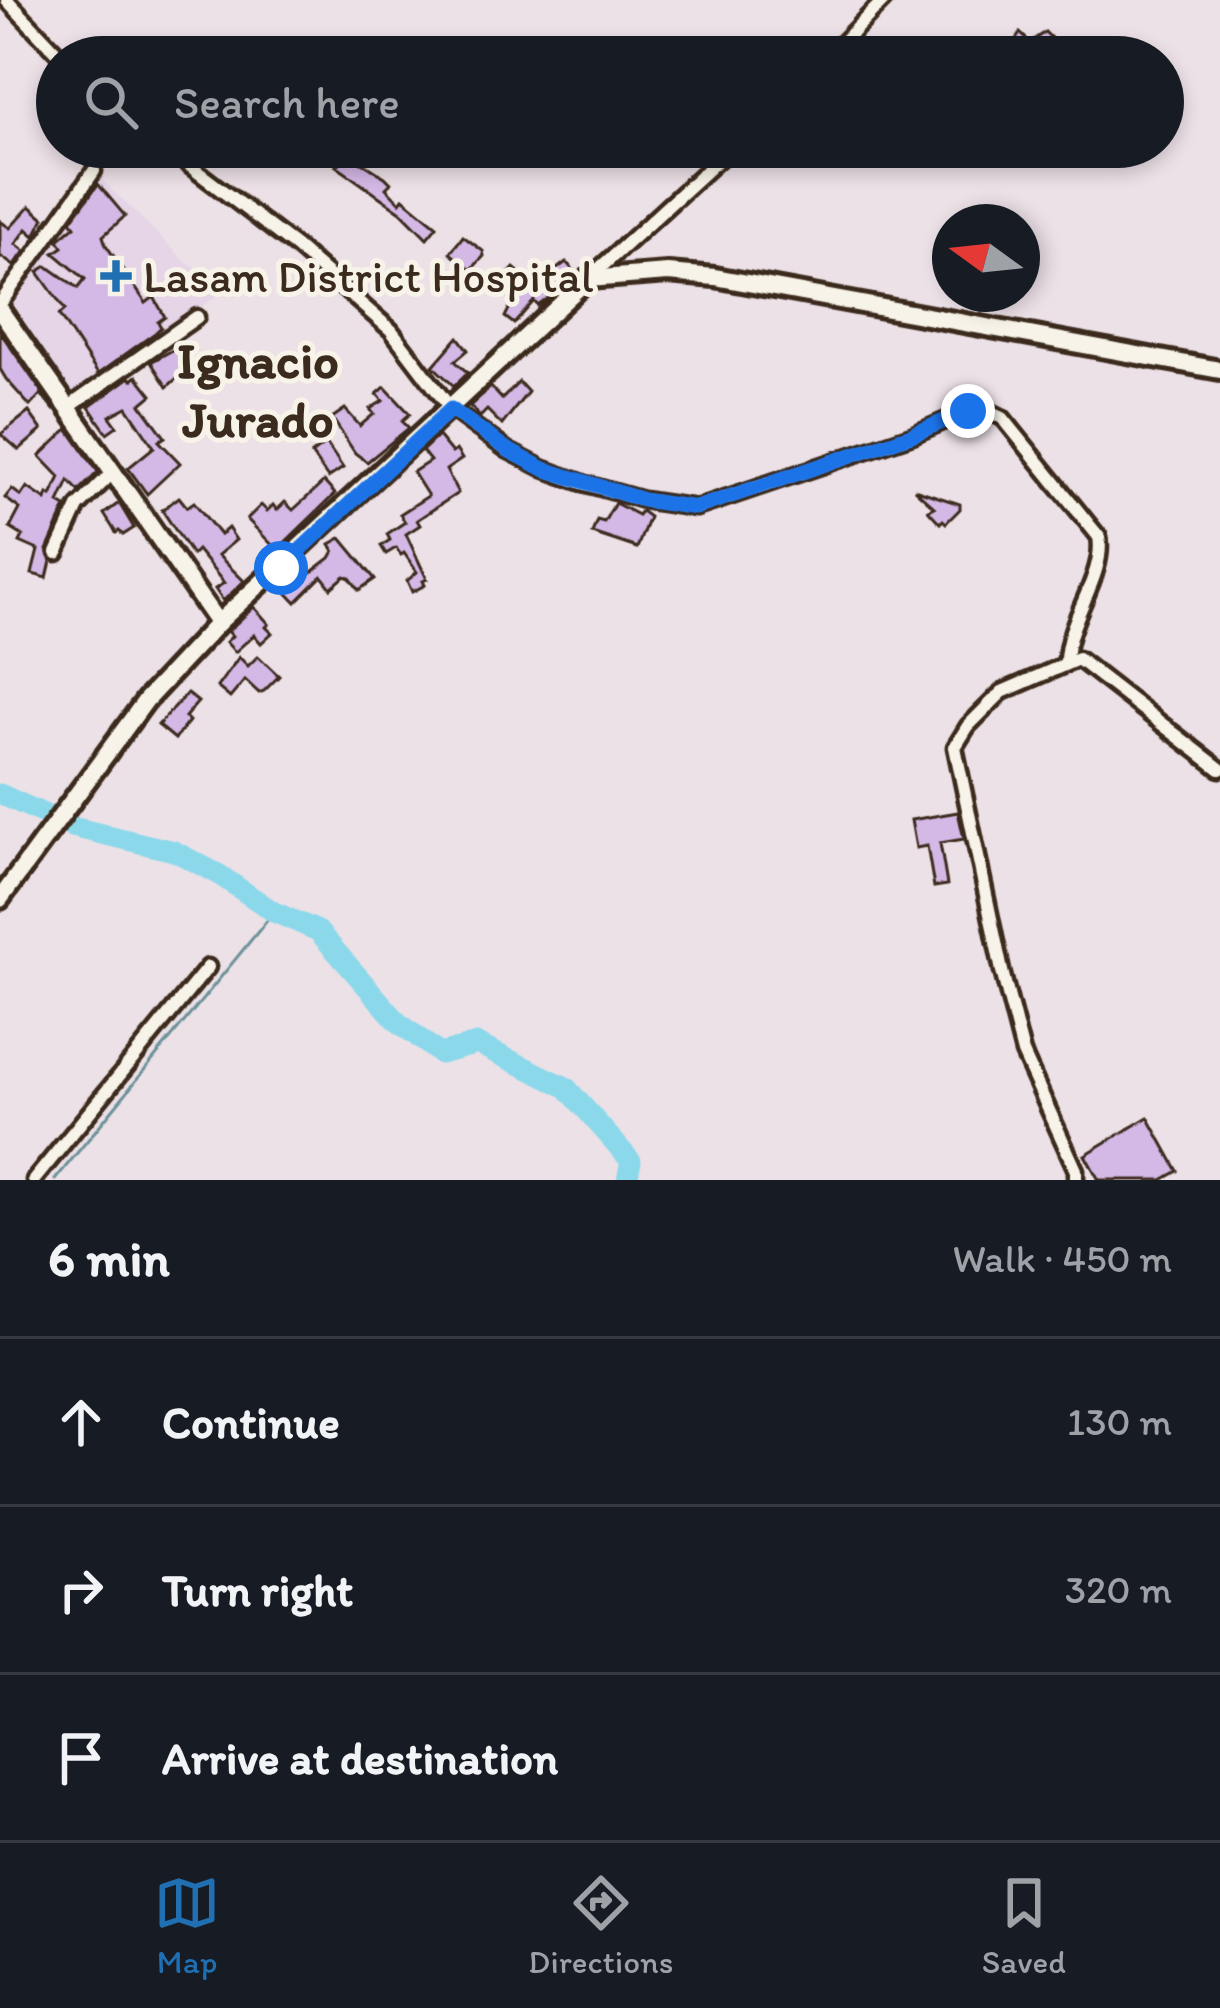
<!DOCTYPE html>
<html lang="en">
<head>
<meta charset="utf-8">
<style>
	body { margin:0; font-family:Itim,sans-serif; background:#20242c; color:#f1f3f6 }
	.compass { position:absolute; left:932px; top:204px; width:108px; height:108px; border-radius:50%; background:#171b24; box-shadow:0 6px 18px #0003; rotate:285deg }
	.stop { position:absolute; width:36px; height:36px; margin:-27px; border:9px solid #1a73e8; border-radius:50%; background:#fff }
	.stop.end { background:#1a73e8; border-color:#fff; box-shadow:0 3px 12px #0008 }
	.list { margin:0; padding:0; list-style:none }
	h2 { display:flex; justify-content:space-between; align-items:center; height:156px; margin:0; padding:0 48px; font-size:51px }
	h2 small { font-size:39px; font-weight:400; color:#9ea1a6 }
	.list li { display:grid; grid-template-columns:78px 1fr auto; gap:36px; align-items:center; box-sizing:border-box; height:168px; padding:0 48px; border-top:3px solid #363941 }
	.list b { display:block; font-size:45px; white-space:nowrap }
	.list em { font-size:39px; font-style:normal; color:#9ea1a6 }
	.icon { flex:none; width:66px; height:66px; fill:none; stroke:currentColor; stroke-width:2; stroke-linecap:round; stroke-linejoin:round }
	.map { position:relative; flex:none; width:1220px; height:1180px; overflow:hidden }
	.search { position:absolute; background:#171b24; box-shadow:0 6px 18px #0003; left:36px; right:36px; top:36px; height:132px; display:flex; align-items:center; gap:30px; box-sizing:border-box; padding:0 42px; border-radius:66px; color:#9ea1a6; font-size:45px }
	.sheet { height:660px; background:#171b24 }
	nav { display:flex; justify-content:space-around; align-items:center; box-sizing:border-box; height:168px; border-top:3px solid #363941; background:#171b24; font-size:33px; color:#9ea1a6 }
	nav a { display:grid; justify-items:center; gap:6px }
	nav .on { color:#1f6fb2 }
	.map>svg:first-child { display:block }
	.built { fill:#e5d5e7 }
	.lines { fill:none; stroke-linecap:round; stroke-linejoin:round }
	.stream { stroke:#6c9299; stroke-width:3 }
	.river { stroke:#8cd8eb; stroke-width:21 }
	.building { fill:#d4b8e6; stroke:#3b2a1e; stroke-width:3 }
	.street-casing { stroke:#3b2a1e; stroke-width:21 }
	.secondary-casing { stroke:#3b2a1e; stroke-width:26 }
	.street { stroke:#f7f3e8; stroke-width:12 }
	.secondary { stroke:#f7f3e8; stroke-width:16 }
	.route { stroke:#1a73e8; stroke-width:15 }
	.poi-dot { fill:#1f6fb2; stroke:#f7f3e8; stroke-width:4.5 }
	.labels { text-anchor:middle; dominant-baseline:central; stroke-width:10; stroke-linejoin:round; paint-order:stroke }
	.poi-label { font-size:45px; fill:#3b2a1e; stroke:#f7f3e8; text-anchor:start }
	.quarter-label { font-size:51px; font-weight:bold; fill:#3b2a1e; stroke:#f7f3e8 }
</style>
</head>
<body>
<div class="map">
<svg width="1220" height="1180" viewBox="0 0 1220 1180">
	<rect width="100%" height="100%" fill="#ece1e7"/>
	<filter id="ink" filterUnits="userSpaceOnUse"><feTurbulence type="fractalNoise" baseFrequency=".00833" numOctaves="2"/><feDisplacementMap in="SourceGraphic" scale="24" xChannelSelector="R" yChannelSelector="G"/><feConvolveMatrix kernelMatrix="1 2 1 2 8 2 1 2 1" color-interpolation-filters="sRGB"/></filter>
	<g filter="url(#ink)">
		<path class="built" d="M 96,174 L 186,262 L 226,290 L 71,397 L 8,302 Z"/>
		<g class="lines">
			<path class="stream" d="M 55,1180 L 274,912"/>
			<path class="river" d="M 0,794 L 72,827 L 174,851 L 218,874 L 274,912 L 318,931 L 398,1022 L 440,1054 L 477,1044 L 566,1087 L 631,1161 L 627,1180"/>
		</g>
		<g class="building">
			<path d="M 1045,32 L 1057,44 L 1039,57 L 1005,57 L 1020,33 L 1030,42 Z"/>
			<path d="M 350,155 L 385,177 L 391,183 L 386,188 L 400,202 L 403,198 L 437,226 L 427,238 L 401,212 L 336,166 Z"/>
			<path d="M 98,184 L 125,216 L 103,236 L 106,245 L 146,303 L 154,297 L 165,317 L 158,322 L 161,327 L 155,333 L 98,374 L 59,315 L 65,310 L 38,272 L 47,266 L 78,288 L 85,279 L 54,253 L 63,247 L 58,240 L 75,226 L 71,221 Z"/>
			<path d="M 30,206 L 44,218 L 35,236 L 27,229 L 16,244 L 25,251 L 14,266 L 0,256 L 0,221 L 10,228 Z"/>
			<path d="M 463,236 L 483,251 L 484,256 L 471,270 L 450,253 Z"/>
			<path d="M 566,262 L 576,273 L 554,294 L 538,306 L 534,301 L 514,324 L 505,317 L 513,301 L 493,281 L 500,273 L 505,278 L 514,268 L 535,286 Z"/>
			<path d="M 0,332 L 55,411 L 41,394 L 30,406 L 6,379 L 0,369 Z"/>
			<path d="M 458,337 L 468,350 L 455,361 L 468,373 L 454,386 L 433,366 Z"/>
			<path d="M 178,347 L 190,367 L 167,387 L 151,362 Z"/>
			<path d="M 137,376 L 152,395 L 141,404 L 165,437 L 159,441 L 180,463 L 147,494 L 128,468 L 154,447 L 127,407 L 110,416 L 117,426 L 107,433 L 89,407 L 130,377 L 132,380 Z"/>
			<path d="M 519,382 L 528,392 L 502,425 L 487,410 L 480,417 L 470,406 L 491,387 L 502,399 Z"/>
			<path d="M 385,387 L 410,414 L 402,421 L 409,428 L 367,462 L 355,453 L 332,418 L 345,409 L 360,426 L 374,414 L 370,409 L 383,401 L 377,394 Z"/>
			<path d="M 29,412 L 42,430 L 19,450 L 1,434 Z"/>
			<path d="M 68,429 L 98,472 L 79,491 L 69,481 L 59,503 L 66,507 L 47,550 L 51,561 L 47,578 L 32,574 L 38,550 L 20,542 L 23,536 L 10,528 L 20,509 L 5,498 L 12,489 L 21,496 L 27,487 L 46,500 L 48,494 L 51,496 L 60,477 L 40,456 Z"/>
			<path d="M 438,436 L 452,453 L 456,450 L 462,459 L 446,470 L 458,493 L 417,520 L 420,525 L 406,534 L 427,579 L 423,581 L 425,585 L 412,592 L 407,581 L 417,572 L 404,553 L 401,555 L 396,548 L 386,554 L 381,546 L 390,540 L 387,534 L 405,522 L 400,514 L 428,496 L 413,472 L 430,461 L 422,451 Z"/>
			<path d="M 326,443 L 343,468 L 328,478 L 311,454 Z"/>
			<path d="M 324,482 L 335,494 L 277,550 L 247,519 L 261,505 L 267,511 L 273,505 L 277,510 L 285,502 L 293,510 Z"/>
			<path d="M 914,489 L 960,504 L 960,509 L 946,523 L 943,520 L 940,523 L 928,510 L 934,507 Z"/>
			<path d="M 179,497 L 187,507 L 194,502 L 220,535 L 228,528 L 236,540 L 218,555 L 244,581 L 223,601 L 215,589 L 224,583 L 197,550 L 192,555 L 162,510 Z"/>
			<path d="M 119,503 L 134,528 L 123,535 L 119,531 L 116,533 L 104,514 Z"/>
			<path d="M 615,503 L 638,515 L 641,511 L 649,517 L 637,548 L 592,533 L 597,520 L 604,522 Z"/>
			<path d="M 341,538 L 375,579 L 359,590 L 350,578 L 345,576 L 331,588 L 322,576 L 296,602 L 279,584 L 293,570 L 300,578 L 313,571 L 330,558 L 334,551 L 330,544 Z"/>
			<path d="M 254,607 L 269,624 L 266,627 L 272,633 L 261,643 L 254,635 L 235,652 L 226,642 L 232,636 L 228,631 Z"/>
			<path d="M 258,656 L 279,676 L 264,691 L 259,693 L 245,680 L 230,698 L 217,687 L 239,657 L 248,666 Z"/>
			<path d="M 187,693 L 198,702 L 185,717 L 189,721 L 175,739 L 158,725 Z"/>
			<path d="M 958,812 L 964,839 L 940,843 L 947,885 L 934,887 L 927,846 L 916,848 L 911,820 Z"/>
			<path d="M 1148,1117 L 1178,1171 L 1162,1180 L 1099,1180 L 1085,1155 Z"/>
		</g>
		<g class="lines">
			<g class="street-casing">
				<g id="street">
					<path d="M 7,0 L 61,57"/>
					<path d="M 828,57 L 884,0"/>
					<path d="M 165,147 L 296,247 L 391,330 L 451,409 L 507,450 L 544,469 L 583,483 L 643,500 L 696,508 L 912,435 L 968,411 L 991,412 L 1003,418 L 1099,537 C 1106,575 1067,619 1066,661"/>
					<path d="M 588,279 L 732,147"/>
					<path d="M 0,304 L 94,171"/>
					<path d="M 69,407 L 197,317"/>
					<path d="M 57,553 L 78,507 L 114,471"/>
					<path d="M 34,1180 L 208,967"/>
					<path d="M 1076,1180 L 1076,1170 L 1023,1053 L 1002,971 L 955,747 L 968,726 L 1002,692 L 1078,659 L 1220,769"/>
				</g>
			</g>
			<g class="secondary-casing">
				<g id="secondary">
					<path d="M 0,310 L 218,623 L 146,700 L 0,899"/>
					<path d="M 218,623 L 588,279 L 668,273 L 715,277 L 1220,370"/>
				</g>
			</g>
			<use href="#street" class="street"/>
			<use href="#secondary" class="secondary"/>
		</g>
	</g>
	<g class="lines" filter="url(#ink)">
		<path class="route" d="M 281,568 L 451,409 L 508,450 L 544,469 L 643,500 L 696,508 L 911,435 L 968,411"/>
	</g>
	<path class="poi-dot" d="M110 258h12v12h12v12h-12v12h-12v-12h-12v-12h12z"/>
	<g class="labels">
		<g class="poi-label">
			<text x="143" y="276">Lasam District Hospital</text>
		</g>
		<g class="quarter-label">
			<text x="258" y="360">Ignacio<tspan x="258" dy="59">Jurado</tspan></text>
		</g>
	</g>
</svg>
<svg class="compass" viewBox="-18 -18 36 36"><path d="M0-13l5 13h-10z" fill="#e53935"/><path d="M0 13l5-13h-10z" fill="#9ea1a6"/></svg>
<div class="stop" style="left:281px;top:568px"></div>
<div class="stop end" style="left:968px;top:411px"></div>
<div class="search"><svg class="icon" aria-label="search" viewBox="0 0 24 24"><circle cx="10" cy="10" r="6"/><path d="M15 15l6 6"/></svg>Search here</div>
</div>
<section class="sheet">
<h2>6 min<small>Walk · 450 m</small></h2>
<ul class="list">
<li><svg class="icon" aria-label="ahead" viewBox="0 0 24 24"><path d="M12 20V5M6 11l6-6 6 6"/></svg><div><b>Continue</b></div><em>130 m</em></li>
<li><svg class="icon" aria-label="right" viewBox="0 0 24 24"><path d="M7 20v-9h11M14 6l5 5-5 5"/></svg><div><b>Turn right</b></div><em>320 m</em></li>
<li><svg class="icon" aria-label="arrive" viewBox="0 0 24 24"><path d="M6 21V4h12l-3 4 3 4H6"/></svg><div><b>Arrive at destination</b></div></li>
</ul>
</section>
<nav>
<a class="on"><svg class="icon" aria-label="map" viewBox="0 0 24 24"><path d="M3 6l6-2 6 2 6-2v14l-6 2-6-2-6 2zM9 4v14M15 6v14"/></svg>Map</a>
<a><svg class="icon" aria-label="directions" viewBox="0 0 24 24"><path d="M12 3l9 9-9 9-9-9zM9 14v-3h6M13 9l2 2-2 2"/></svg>Directions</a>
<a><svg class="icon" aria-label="saved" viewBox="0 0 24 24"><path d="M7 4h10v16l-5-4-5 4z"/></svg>Saved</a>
</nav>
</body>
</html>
